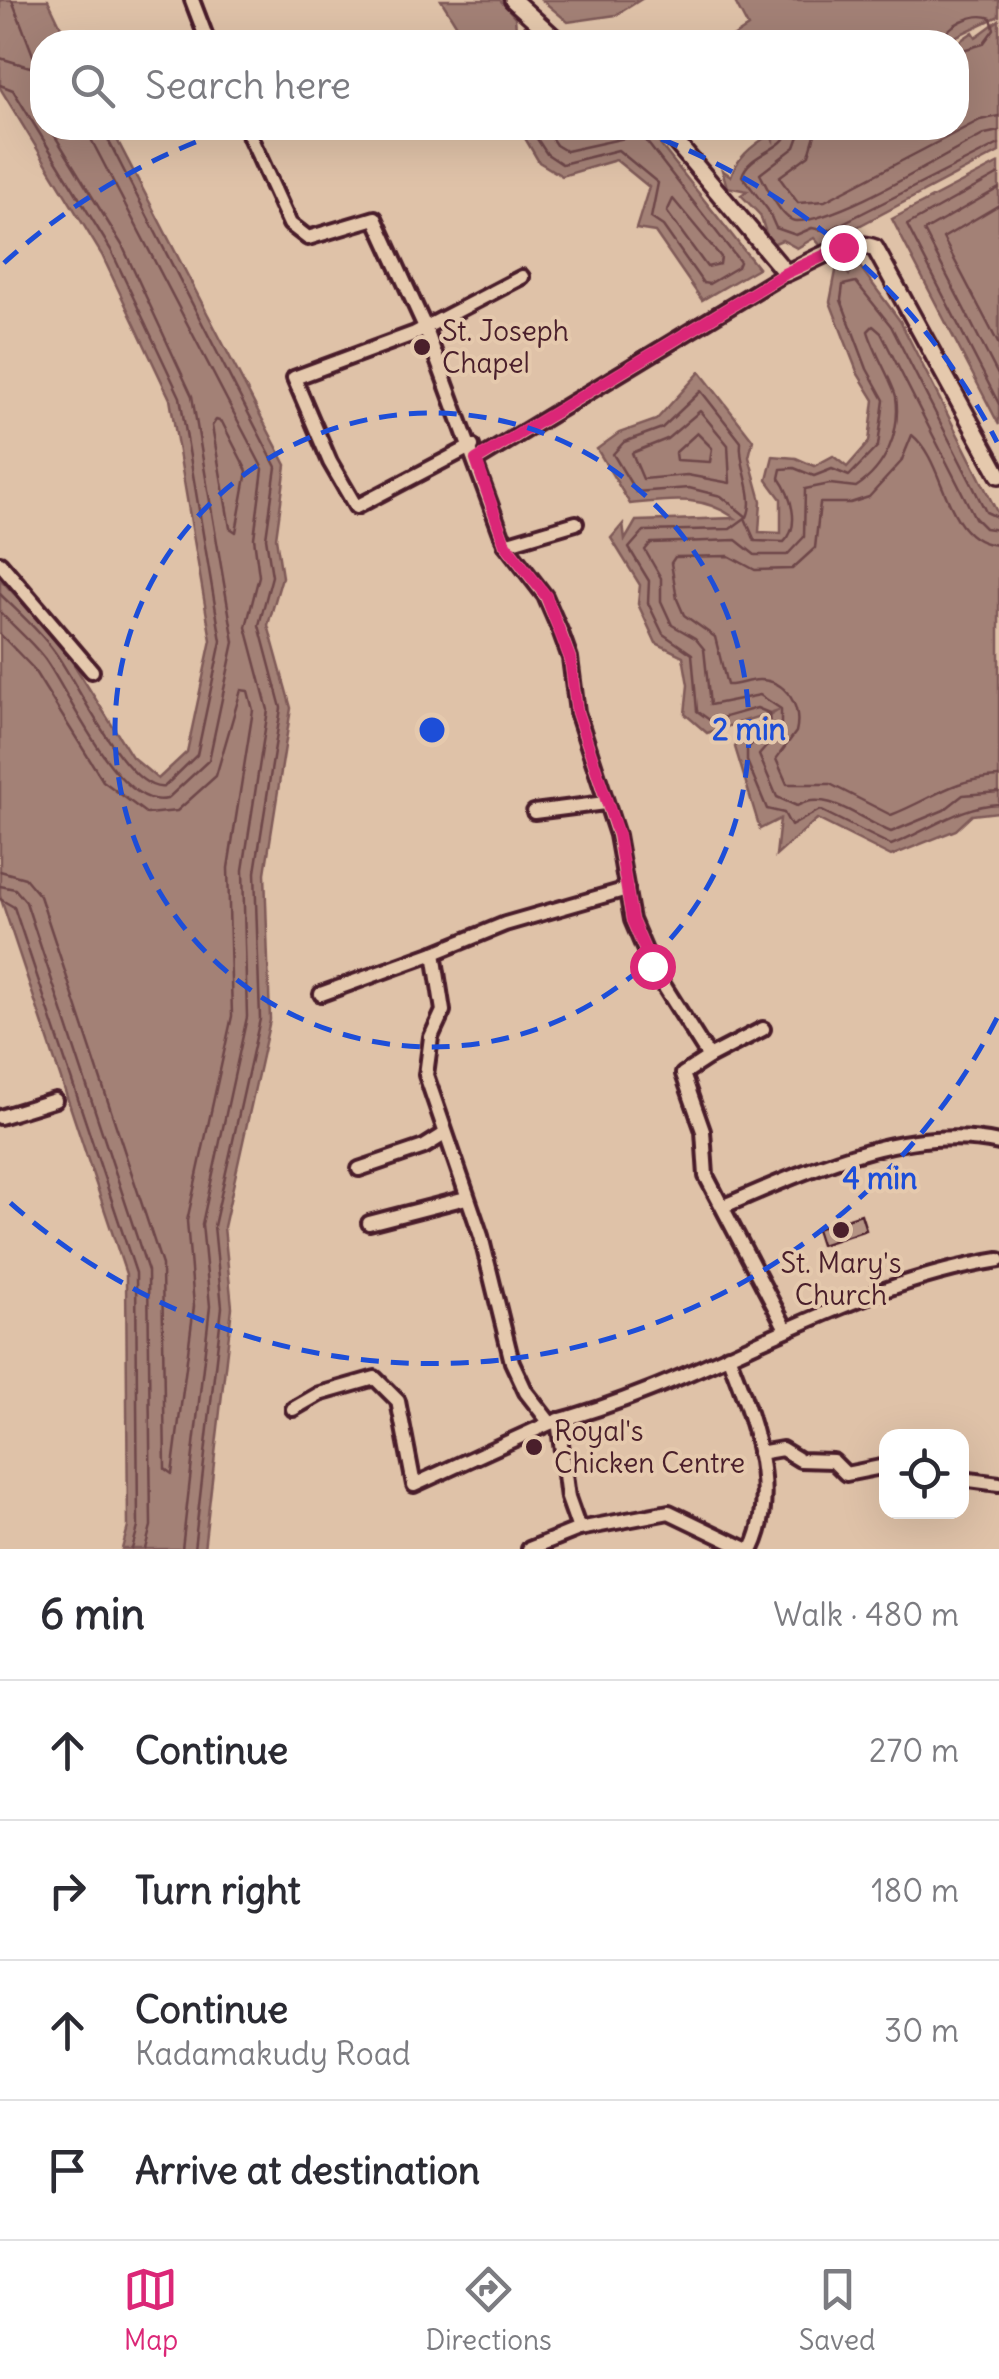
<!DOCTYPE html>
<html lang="en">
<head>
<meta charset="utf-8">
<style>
	body { margin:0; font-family:Delius,sans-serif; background:#f7f7f7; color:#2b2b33 }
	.controls { position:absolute; right:30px; bottom:30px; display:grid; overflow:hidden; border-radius:20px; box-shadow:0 10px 40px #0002 }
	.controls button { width:90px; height:90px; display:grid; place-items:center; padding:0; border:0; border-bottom:2px solid #e1e1e2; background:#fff; color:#2b2b33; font:50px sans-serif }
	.stop { position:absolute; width:30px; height:30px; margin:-22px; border:8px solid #db2777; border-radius:50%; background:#fff }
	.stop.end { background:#db2777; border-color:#fff; box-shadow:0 2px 10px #0008 }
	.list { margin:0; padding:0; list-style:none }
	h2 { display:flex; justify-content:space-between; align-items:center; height:130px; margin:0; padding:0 40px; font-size:42px }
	h2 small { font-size:32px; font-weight:400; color:#7c7c81 }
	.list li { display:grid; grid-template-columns:65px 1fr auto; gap:30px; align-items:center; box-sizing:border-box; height:140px; padding:0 40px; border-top:2px solid #e1e1e2 }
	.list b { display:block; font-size:38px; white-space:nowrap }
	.list p { margin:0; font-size:32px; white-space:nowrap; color:#7c7c81 }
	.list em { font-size:32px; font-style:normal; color:#7c7c81 }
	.icon { flex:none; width:55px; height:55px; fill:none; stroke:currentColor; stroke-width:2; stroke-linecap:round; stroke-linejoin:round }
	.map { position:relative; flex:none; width:999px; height:1549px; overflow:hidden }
	.search { position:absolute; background:#fff; box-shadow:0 10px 40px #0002; left:30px; right:30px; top:30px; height:110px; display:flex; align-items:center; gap:25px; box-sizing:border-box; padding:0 35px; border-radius:40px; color:#7c7c81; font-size:38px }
	.sheet { height:690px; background:#fff }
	nav { display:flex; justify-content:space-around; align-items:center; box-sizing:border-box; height:140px; border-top:2px solid #e1e1e2; background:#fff; font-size:28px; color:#7c7c81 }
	nav a { display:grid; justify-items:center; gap:5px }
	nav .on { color:#db2777 }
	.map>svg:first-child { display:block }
	.water { fill:#a38176; stroke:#7f5a58; stroke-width:2.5 }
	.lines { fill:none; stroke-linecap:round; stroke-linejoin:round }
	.shore { stroke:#6e4649; stroke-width:2.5 }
	.building { fill:#b59485; stroke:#4a1f2b; stroke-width:2.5 }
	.minor-casing { stroke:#4a1f2b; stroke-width:20 }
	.tertiary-casing { stroke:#4a1f2b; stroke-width:22 }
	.minor { stroke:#e5c9ad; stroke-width:12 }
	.tertiary { stroke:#e5c9ad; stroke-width:15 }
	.route { stroke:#db2777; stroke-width:12 }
	.ring { fill:none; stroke:#1d4ed8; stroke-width:5; stroke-dasharray:18 12 }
	.poi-dot { fill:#4a1f2b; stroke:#e5c9ad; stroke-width:4 }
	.labels { text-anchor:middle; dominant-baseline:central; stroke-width:8; stroke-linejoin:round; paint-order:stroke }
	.poi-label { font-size:28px; fill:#4a1f2b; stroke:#e5c9ad; text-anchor:start }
	.centre { fill:#1d4ed8; stroke:#e5c9ad; stroke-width:5 }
	.ring-label { font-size:30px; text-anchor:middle; font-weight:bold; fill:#1d4ed8; stroke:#e5c9ad; stroke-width:8; stroke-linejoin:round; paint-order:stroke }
</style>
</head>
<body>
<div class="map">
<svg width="999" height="1549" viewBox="0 0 999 1549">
	<rect width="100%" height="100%" fill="#dfc2a8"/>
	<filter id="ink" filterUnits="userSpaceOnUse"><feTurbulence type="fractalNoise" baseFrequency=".01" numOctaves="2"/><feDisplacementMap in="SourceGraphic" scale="20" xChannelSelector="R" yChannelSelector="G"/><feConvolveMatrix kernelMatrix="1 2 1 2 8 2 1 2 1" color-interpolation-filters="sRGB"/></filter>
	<g filter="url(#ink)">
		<g class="water">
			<path d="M 0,0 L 48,0 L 68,42 L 42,42 L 42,128 L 111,128 L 286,465 L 276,538 L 282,577 L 268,625 L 291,708 L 265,873 L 270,1020 L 224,1227 L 232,1307 L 204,1549 L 122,1549 L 128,1527 L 126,1274 L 0,896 L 0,579 L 61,644 L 132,757 L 158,779 L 187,752 L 211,640 L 170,399 L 102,255 L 0,88 Z"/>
			<path d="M 441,0 L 500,0 L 515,17 L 517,42 L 467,42 Z"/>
			<path d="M 542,0 L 640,0 L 616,15 L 568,22 Z"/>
			<path d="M 734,0 L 999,0 L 999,16 L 944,42 L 725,42 L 748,27 Z"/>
			<path d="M 999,20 L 999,152 L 821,246 L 814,238 L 797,248 L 782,240 L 770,245 L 760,215 L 741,195 L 747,191 L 727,187 L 722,170 L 731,176 C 737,158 754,144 770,135 L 773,140 L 773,135 L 788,128 L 956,128 L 957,43 L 973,32 L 976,37 Z"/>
			<path d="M 519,128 L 647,128 L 758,268 L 702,300 L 655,232 L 636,229 L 649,187 L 616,160 L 562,176 L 539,162 Z"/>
			<path d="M 999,163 L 999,425 L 892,219 Z"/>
			<path d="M 855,260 L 900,321 L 999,516 L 999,812 L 972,815 L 956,830 L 891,856 L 817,819 L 776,856 L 780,819 L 760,829 L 735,747 L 750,728 L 779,710 L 707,733 L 685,714 L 688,685 L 683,656 L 656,643 L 638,604 L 640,585 L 611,538 L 623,524 L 625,540 L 636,521 L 735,518 C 701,494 669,500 630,504 L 597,449 L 619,433 L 656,420 L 700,372 L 753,440 L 749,457 L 761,501 L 759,532 L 781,533 L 781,499 L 767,480 L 773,456 L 796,458 L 814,466 L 833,456 L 847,467 L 869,442 L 874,400 L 858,374 L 830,302 L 838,261 L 849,275 Z"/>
		</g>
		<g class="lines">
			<g class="shore">
				<path d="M 942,42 C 945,25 975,11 991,18 L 994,29 L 983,44 L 956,52"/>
				<path d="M 0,58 L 30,67 L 36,63 L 12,0"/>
				<path d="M 0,85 L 13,90 L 111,250 L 180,397 L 221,641 L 197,755 L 164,787 C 127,793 75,678 54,651 C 39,630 18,612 0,594"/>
				<path d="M 90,128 L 92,141 L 263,469 L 254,538 L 259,576 L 246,627 L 268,710 L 243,870 L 247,1017 L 202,1224 L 210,1306 L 182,1549"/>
				<path d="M 102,128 L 276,467 L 266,538 L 272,576 L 259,625 L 281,708 L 255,872 L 260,1019 L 214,1226 L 222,1307 L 194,1549"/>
				<path d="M 530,128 L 547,154 L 562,164 L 618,150 L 658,183 L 651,218 L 663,226 L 703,283 L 709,284 L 738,267 L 740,262 L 643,137 L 641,128"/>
				<path d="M 545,128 L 556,145 L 566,151 L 625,138 L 628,128"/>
				<path d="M 789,128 C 786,151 749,152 742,176 L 768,210 L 776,228 L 796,235 L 812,228 L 827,231 L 999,144"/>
				<path d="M 802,128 L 795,147 L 760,174 C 766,185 782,221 796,221 C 840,221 940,157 985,134 L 999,131"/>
				<path d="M 817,128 L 809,155 L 779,177 L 798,203 L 825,201 L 980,120 L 999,116"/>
				<path d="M 999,174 L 907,225 L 999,404"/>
				<path d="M 999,188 L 924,231 L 999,377"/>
				<path d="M 673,199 L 721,257 L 720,264 L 707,267 L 667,212 Z"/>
				<path d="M 999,205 L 943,238 L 999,345"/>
				<path d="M 701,391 L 741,442 C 738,466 757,495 747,517 L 721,496 L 689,488 L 636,492 L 613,454 L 624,442 L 662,428 Z"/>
				<path d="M 700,411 L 728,445 L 730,483 L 687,475 L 643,479 L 632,453 L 667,439 Z"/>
				<path d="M 216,420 L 222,422 L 247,471 L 236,532 L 230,528 L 212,426 Z"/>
				<path d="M 697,433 L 712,448 L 710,462 L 676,460 L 675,453 Z"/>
				<path d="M 999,518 L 986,512 L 891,326 L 856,282 L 843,285 L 841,300 L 867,369 L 884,400 L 878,446 L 849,476 L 832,469 L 814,476 L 794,468 L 781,469 L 779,478 C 791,495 801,526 784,542 L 755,541 L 745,518 L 730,529 L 644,531 L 629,548 L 649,581 L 648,603 L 663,634 L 692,654 L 697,711 L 711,721 L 757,708 L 769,713 L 770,725 L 747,749 L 747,761 L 767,809 L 784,813 L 791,826 L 820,810 L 891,845 C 928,831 961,805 999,804"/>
				<path d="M 999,530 L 985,528 L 975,518 L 881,333 L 873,326 L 868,331 C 873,350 894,385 896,397 C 901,431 886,468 856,487 L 830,484 L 805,489 L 804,537 L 787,555 L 755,555 L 736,540 L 651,543 L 645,550 L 661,578 L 661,601 L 672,625 L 695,638 L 704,649 L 710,705 L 760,695 L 781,709 L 781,730 L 759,755 L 777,797 L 797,806 C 827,788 860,820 891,832 L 944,810 L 963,795 L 999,792"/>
				<path d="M 999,545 C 943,543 947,463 912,435 L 901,462 L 869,497 L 850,503 L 820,503 L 815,548 L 792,569 L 755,570 L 729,556 L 675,557 L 671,563 L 677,599 L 684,615 L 715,637 L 727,685 C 737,686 747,680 759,680 C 787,680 802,707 796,732 L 776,759 L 787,784 L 830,784 L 891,815 C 935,798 950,779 999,777"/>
				<path d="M 0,612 C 14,627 31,641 44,658 C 69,691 118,811 167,799 L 209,760 L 234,642 L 192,396 L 122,245 L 50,128"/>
				<path d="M 0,634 L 32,667 L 103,781 L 147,814 L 177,811 L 216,776 L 241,690 L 248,691 L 253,710 L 228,868 L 232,1016 L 187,1221 L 194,1306 L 172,1474 L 165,1469 L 162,1265 L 40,896 L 25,878 L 0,871"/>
				<path d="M 0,886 L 15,889 L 26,902 L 148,1271 L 151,1526 L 145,1549"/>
				<path d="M 0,899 L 14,907 L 136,1273 L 138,1527 L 132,1549"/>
			</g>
		</g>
		<path class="building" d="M 861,1214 L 866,1230 L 821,1245 L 816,1229 Z"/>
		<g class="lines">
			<g class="minor-casing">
				<g id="minor">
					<path d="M 192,0 L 208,42"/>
					<path d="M 246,128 L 290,224 L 308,238 L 375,218 L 425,327 L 505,544 L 545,596 L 561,633 L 570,658 L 577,712 L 617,835 L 632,920 L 652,967 L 709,1057 L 683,1074 L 703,1131 L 706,1176 L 785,1327"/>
					<path d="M 472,446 L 356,507 L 330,462 L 294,378 L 413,334 L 522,277"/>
					<path d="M 477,460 L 786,273"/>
					<path d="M 505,544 L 576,523"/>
					<path d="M 0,563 L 92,671"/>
					<path d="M 534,812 L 605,803"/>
					<path d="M 627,889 L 505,924 L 434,953 L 443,1011 L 431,1037 L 426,1075 L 481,1236 L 512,1362 L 526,1392 L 550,1423 C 705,1383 839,1285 999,1260"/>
					<path d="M 321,994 L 434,953"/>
					<path d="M 709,1057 L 763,1029"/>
					<path d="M 0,1117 L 55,1100"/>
					<path d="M 359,1169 L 424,1147 L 443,1135"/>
					<path d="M 724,1206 C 806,1171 907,1123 999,1143"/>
					<path d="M 369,1223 L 466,1198"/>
					<path d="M 728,1355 C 750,1411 781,1490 752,1549"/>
					<path d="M 293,1409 L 319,1394 L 375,1378 L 398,1401 L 414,1485 L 550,1423"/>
					<path d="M 558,1420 L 568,1498 L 579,1529"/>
					<path d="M 759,1453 L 782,1449 L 800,1460 L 833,1461 L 846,1474 L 886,1466"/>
					<path d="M 962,1479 L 999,1484"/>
					<path d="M 529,1549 L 579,1529 L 669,1512 L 746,1549"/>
				</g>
			</g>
			<g class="tertiary-casing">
				<g id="tertiary">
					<path d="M 513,0 L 559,42"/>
					<path d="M 664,128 L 786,273 C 813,262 846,236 875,248 L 999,475"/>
				</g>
			</g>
			<use href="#minor" class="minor"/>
			<use href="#tertiary" class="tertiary"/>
		</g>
	</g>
	<g class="lines" filter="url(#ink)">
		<path class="route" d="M 652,966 L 632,920 L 618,835 L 577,712 L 570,658 L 546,596 L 505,544 L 476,460 L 786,273 L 843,247"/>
	</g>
	<g class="ring">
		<circle cx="432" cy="730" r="317"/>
		<path d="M997 1018A634 634 0 0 1 4 1197M4 263A634 634 0 0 1 231 129M633 129A634 634 0 0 1 997 442"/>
	</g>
	<g class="poi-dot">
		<circle cx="422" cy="347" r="10"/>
		<circle cx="841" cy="1230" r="10"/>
		<circle cx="534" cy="1447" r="10"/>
	</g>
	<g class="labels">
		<g class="poi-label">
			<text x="442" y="331">St. Joseph<tspan x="442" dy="32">Chapel</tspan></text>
			<text x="841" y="1263" text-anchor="middle">St. Mary's<tspan x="841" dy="32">Church</tspan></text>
			<text x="554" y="1431">Royal's<tspan x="554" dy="32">Chicken Centre</tspan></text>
		</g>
	</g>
	<circle cx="432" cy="730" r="15" class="centre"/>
	<g class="ring-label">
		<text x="749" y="740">2 min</text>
		<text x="880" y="1189">4 min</text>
	</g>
</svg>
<div class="controls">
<button><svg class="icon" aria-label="locate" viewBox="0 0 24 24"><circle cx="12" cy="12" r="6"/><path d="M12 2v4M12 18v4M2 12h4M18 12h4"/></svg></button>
</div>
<div class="stop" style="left:652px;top:966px"></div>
<div class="stop end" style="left:843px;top:247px"></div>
<div class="search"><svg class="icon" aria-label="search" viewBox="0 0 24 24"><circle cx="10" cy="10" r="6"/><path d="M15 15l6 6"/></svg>Search here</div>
</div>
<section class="sheet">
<h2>6 min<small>Walk · 480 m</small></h2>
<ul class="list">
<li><svg class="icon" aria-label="ahead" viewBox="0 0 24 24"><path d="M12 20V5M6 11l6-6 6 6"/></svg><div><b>Continue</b></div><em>270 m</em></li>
<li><svg class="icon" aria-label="right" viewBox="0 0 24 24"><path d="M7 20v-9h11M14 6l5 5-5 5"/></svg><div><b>Turn right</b></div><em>180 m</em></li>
<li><svg class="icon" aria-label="ahead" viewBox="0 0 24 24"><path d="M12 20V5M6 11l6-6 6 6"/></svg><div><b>Continue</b><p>Kadamakudy Road</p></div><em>30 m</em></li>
<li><svg class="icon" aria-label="arrive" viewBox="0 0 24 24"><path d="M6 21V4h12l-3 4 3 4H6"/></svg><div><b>Arrive at destination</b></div></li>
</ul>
</section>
<nav>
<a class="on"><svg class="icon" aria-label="map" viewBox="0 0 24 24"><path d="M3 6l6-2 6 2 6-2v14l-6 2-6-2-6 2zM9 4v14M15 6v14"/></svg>Map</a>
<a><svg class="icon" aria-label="directions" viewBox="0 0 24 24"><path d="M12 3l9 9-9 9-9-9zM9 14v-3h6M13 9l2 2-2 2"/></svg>Directions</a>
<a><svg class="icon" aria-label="saved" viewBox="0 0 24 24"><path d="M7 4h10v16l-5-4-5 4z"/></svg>Saved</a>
</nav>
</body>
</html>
